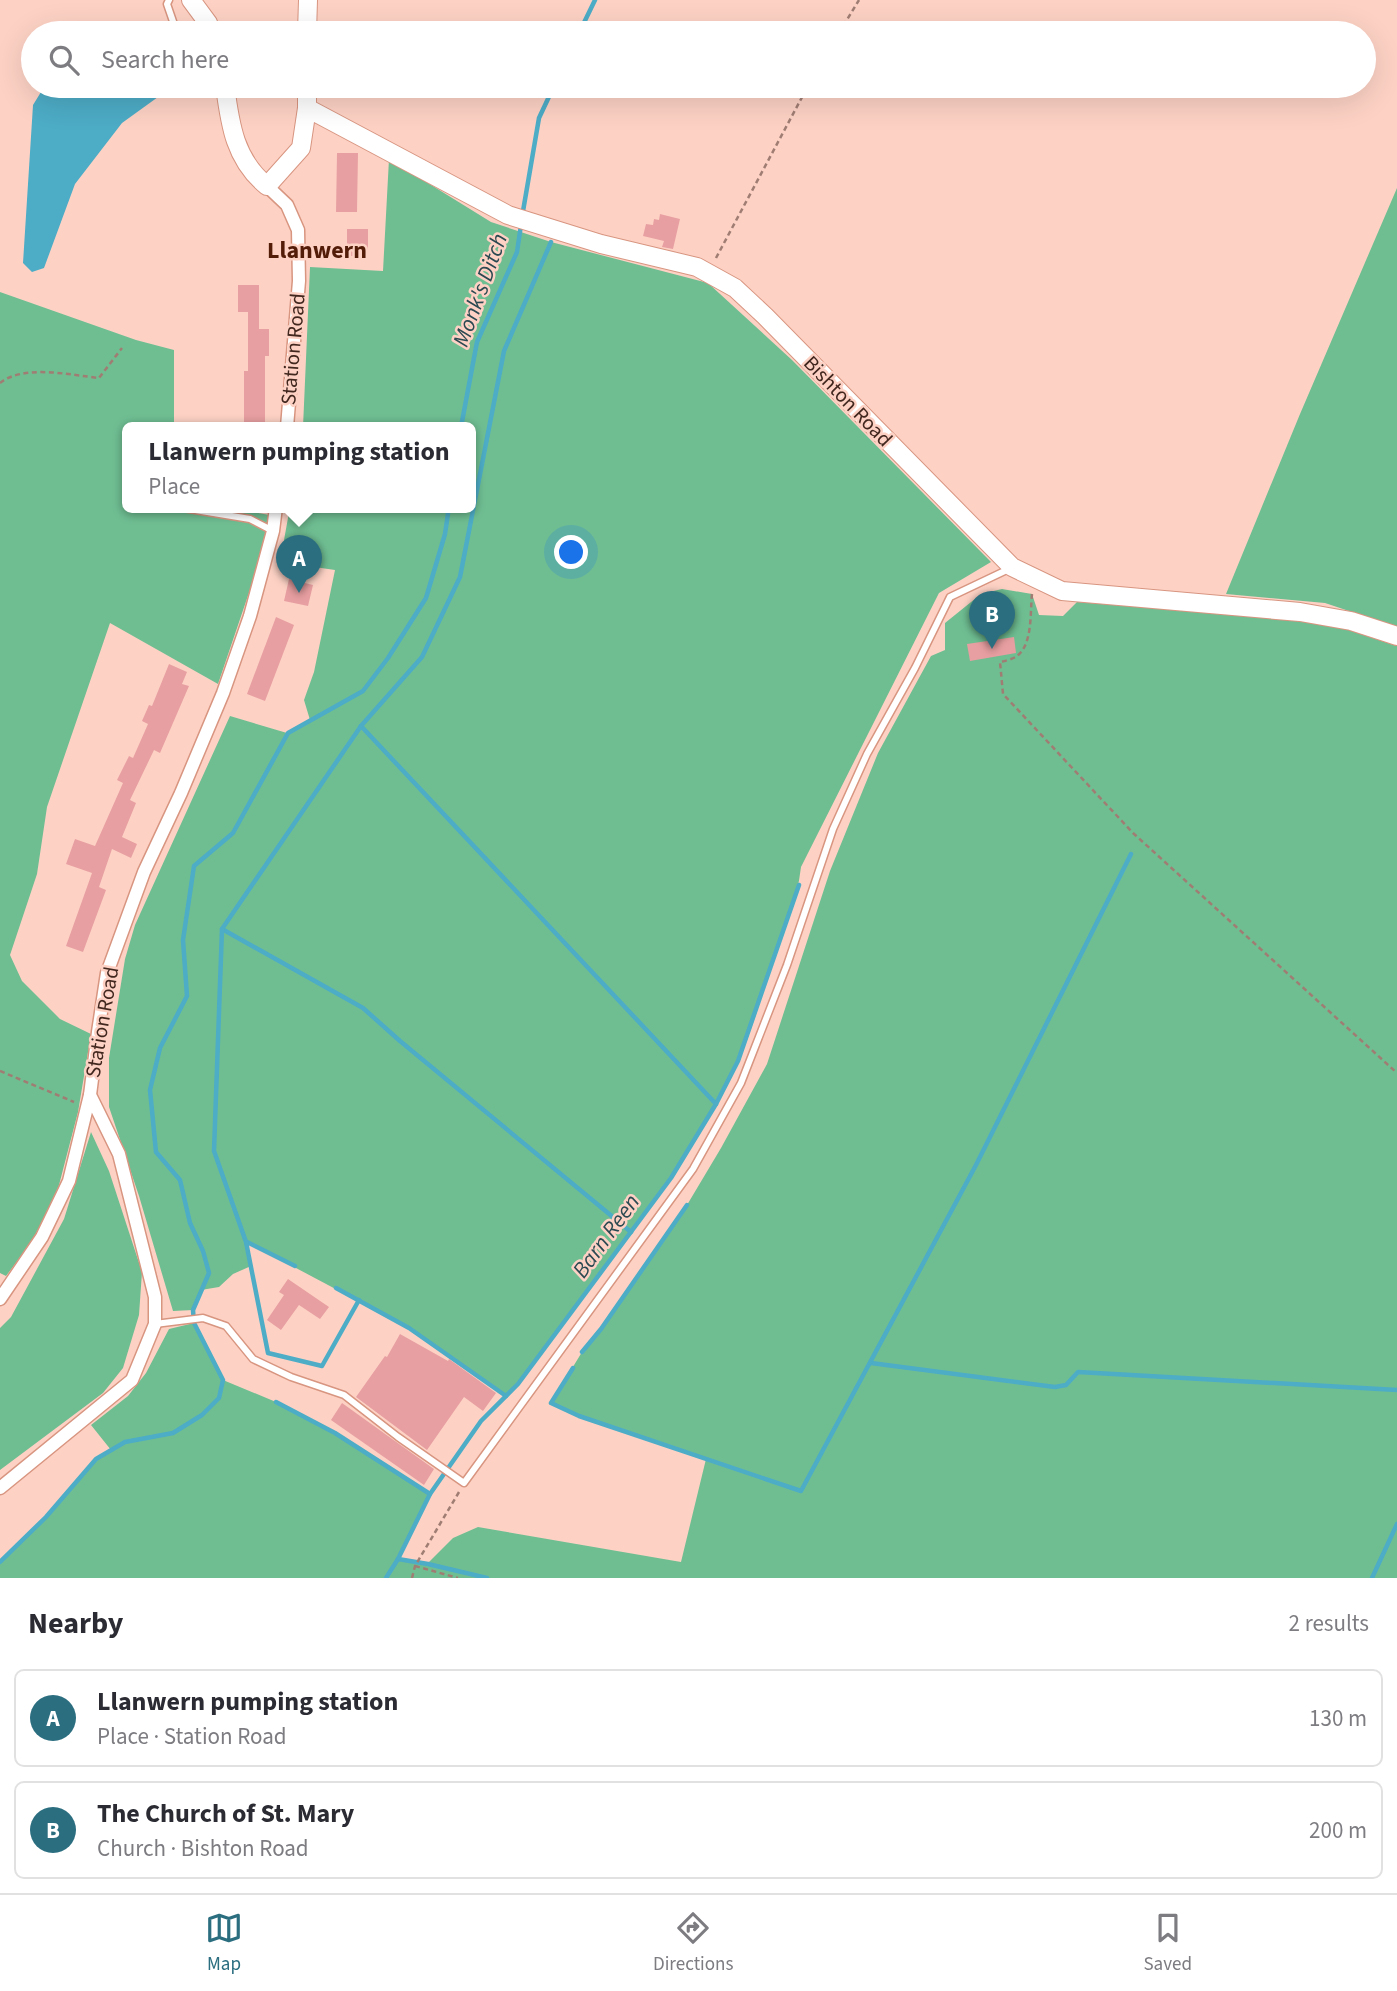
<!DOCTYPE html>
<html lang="en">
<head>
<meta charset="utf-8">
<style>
	body { margin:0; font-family:"Source Sans 3",sans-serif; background:#f2f2f3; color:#2b2b33 }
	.you { position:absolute; left:572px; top:553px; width:24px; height:24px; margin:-18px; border:5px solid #fff; border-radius:50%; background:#1a73e8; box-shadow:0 0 0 10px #1a73e833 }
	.badge { display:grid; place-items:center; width:46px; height:46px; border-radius:50%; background:#2b6e80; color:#fff; font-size:23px; font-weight:700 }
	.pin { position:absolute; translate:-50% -58px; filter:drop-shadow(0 2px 4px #0008) }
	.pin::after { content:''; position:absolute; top:37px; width:24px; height:21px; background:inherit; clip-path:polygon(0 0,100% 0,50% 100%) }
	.popup { position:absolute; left:122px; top:422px; width:354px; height:91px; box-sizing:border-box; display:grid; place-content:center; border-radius:10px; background:#fff; filter:drop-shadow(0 2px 5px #0005); font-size:23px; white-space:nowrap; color:#7c7c81 }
	.popup b { font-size:26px; color:#2b2b33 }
	.popup::after { content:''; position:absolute; left:50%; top:100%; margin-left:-14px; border:14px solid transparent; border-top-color:#fff }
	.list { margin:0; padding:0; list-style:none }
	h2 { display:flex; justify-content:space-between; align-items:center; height:91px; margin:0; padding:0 28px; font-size:30px }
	h2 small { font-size:23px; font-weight:400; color:#7c7c81 }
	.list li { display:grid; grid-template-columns:46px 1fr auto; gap:21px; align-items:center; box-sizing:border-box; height:98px; margin:0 14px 14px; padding:0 14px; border:2px solid #e1e1e2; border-radius:10px }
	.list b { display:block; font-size:26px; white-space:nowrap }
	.list p { margin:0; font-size:23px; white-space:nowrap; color:#7c7c81 }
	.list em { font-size:23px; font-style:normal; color:#7c7c81 }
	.icon { flex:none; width:38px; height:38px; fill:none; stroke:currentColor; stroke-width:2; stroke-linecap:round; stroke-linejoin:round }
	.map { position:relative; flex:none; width:1397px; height:1578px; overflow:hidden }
	.search { position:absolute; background:#fff; box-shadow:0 7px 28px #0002; left:21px; right:21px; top:21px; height:77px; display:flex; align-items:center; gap:18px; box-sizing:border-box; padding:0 24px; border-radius:38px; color:#7c7c81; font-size:26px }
	.sheet { height:315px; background:#fff }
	nav { display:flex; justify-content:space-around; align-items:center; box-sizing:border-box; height:98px; border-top:2px solid #e1e1e2; background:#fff; font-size:19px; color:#7c7c81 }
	nav a { display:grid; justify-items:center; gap:4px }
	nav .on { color:#2b6e80 }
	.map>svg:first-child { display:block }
	.green { fill:#6fbe92 }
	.water { fill:#4dacc6 }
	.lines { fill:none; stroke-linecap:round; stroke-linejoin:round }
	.stream { stroke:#4dacc6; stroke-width:4.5 }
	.building { fill:#e89fa1 }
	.lane-casing { stroke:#d89580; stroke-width:9 }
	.street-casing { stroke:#d89580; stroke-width:15 }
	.secondary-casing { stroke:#d89580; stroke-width:20 }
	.path { stroke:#a07d73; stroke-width:2.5; stroke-dasharray:5 3.5; stroke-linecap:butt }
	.lane { stroke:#fff; stroke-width:6 }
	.street { stroke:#fff; stroke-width:12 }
	.secondary { stroke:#fff; stroke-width:18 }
	.labels { text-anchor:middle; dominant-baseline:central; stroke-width:5; stroke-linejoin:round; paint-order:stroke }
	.street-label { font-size:21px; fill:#42271f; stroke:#fdd2c5 }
	.water-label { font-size:23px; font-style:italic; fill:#2b4951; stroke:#fdd2c5 }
	.quarter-label { font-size:24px; font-weight:bold; fill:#531c09; stroke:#fdd2c5 }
</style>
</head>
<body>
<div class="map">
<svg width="1397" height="1578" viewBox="0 0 1397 1578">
	<rect width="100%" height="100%" fill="#fdd2c5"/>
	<g class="green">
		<path d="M 389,159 L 491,222 L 551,242 L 708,283 L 792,360 L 991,562 L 939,593 L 801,867 C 797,904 781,939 769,974 C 759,1004 750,1036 737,1064 C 681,1179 594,1282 518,1384 L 506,1396 L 409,1328 L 247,1242 L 251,1266 L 233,1274 L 219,1287 L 201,1290 L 193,1310 L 173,1311 L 139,1196 L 109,1107 L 109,1058 L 125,959 L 135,925 L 230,716 L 287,733 L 310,720 L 304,700 L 314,672 L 335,570 L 280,562 L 290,507 L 471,507 L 471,427 L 303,427 L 310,267 L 383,271 Z"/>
		<path d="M 1397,188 L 1397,627 L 1325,603 L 1226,594 L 1300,414 Z"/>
		<path d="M 0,292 L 136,340 L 174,350 L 174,426 L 128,427 L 128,507 L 223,507 L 275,516 L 218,684 L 110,623 L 47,807 L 37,874 L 10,955 L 22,981 L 60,1019 L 91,1034 L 78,1112 L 59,1185 L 40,1231 L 6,1276 L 0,1273 Z"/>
		<path d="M 1002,589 L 1032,594 L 1039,615 L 1063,616 L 1077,602 L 1300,620 L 1337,626 L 1397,646 L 1397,1578 L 0,1578 L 0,1562 L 46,1517 L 96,1459 L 111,1450 L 91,1425 L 128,1396 L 146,1373 L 169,1329 L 194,1323 L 223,1380 L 276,1402 L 335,1433 L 430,1494 L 399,1560 L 428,1563 L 453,1538 L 478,1527 L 681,1562 L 706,1459 L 579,1416 L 551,1403 L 582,1352 L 601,1329 L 687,1205 L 721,1148 L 767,1064 L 830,871 L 878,753 L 931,656 L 945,650 L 945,623 L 981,594 Z"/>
		<path d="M 91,1132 L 109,1171 L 142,1272 L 139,1315 L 123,1368 L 103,1393 L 0,1470 L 0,1328 L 11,1317 L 64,1219 Z"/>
	</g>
	<path class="water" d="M 68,86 L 160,86 L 158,97 L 122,123 L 75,184 L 44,268 L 32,272 L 23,263 L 33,105 L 41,92 L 61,91 Z"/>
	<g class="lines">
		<g class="stream">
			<path d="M 579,33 L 595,0"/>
			<path d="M 522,217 L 539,118 L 554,86"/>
			<path d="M 461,427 L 477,342 L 517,252 L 521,225"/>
			<path d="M 361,726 L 716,1104"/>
			<path d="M 222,929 L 363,1008 L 400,1041 L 631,1232"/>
			<path d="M 247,1242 L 295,1266"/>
			<path d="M 336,1288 L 409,1328 L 506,1396"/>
			<path d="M 359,1300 L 322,1366 L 268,1353 L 246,1242 L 214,1151 L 222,929 L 361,726 L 422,657 L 460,577 L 504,351 L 551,242"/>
			<path d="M 582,1352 L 601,1329 L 687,1205"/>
			<path d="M 871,1363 L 1055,1387 L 1066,1385 L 1078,1372 L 1397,1390"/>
			<path d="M 573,1368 L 551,1403 L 579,1416 L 801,1491 L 976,1165 L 1131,854"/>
			<path d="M 276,1402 L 335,1433 L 430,1494"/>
			<path d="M 398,1559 L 428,1564 L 487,1578"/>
			<path d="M 0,1562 L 46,1517 L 96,1459 L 125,1442 L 173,1433 L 202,1415 L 219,1398 L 223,1380 L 194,1323 L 193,1310 L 209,1273 L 203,1251 L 190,1223 L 180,1180 L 156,1152 L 150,1090 L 160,1048 L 187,996 L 183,940 L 194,866 L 233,833 L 288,733 L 363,691 L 388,658 L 426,598 L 445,534 L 449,507"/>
			<path d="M 386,1578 L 398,1559 L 430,1494 L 481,1421 L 518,1384 L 671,1178 L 716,1104 L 738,1061 L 799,885"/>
			<path d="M 1372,1578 L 1397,1524"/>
		</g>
	</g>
	<g class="building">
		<path d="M 337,153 L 358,153 L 357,212 L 336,212 Z"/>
		<path d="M 660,214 L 680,219 L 673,249 L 662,247 L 664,241 L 643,236 L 646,224 L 653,225 L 654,219 L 659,220 Z"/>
		<rect x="347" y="229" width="21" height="27"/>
		<path d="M 238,285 L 259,285 L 259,329 L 269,329 L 269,356 L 265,356 L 265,427 L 244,427 L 244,371 L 248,371 L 248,312 L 238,312 Z"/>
		<path d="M 289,579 L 313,585 L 308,606 L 284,601 Z"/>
		<path d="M 276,617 L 294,625 L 265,701 L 247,694 Z"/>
		<path d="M 1014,637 L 1016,653 L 970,661 L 967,644 Z"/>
		<path d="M 169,664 L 187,672 L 182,684 L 189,686 L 160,753 L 154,750 L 130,800 L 136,803 L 122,837 L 137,844 L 131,858 L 112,849 L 99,887 L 106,890 L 83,952 L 66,946 L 92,873 L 66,864 L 75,839 L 95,846 L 123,783 L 117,780 L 129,756 L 133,758 L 148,724 L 142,721 L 149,705 L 152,706 Z"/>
		<path d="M 288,1279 L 329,1307 L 320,1319 L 299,1305 L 281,1330 L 267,1320 L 284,1295 L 279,1292 Z"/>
		<path d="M 400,1334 L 448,1361 L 449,1359 L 496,1393 L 483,1411 L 464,1397 L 427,1450 L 356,1397 L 385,1356 L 387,1357 Z"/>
		<path d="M 342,1403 L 434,1469 L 424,1485 L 331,1420 Z"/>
	</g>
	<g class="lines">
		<g class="lane-casing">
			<g id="lane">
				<path d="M 169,0 L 167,4 L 177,33"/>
				<path d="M 177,507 L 250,519 L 273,531"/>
				<path d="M 155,1324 L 203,1318 L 226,1326 L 253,1359 L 291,1377 L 344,1395 L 398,1437 L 464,1483 L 693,1169 L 741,1083 L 787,965 L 833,829 L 867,754 L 915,668 L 950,597 L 1011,568"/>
			</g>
		</g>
		<g class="street-casing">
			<g id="street">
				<path d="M 267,186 L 287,205 L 298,230 L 299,281 L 287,427"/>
				<path d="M 0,1299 L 42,1237 L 69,1181 L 90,1095"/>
				<path d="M 0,1488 L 132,1380 L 155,1324 L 155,1297 L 119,1154 L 90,1095 L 98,1032 L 107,973 L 144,872 L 181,793 L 223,693 L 250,616 L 273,531 L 276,507"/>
			</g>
		</g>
		<g class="secondary-casing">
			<g id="secondary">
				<path d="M 191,0 L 208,23 L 212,33"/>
				<path d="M 307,33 L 308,0"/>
				<path d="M 225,86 C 230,125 235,160 267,186 L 301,148 L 307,108 L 307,86"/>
				<path d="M 307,108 L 508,215 L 601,244 L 697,267 L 735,288 L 765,316 L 1012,567 L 1062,591 L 1300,612 L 1351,621 L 1397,636"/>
			</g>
		</g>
		<g class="path">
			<path d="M 839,33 L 859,0"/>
			<path d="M 716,258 L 808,86"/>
			<path d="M 0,383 C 24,364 70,375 99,378 L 122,348"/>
			<path d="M 1032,594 C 1030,612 1033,644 1017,656 C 1013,659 1005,661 1000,662 L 1003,694 L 1133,833 L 1397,1073"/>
			<path d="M 0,1071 L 74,1102"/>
			<path d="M 415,1566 L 458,1578"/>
			<path d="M 412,1578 L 415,1566 L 459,1492"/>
		</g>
		<use href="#lane" class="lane"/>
		<use href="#street" class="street"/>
		<use href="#secondary" class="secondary"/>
	</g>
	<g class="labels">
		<g class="street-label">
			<text transform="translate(293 349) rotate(-85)">Station Road</text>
			<text transform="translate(848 401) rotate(46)">Bishton Road</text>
			<text transform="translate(102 1022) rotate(-80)">Station Road</text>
		</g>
		<g class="water-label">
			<text transform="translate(480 290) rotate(-70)">Monk's Ditch</text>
			<text transform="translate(606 1236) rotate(-54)">Barn Reen</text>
		</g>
		<g class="quarter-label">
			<text x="317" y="250">Llanwern</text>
		</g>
	</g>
</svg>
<div class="you"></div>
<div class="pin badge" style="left:299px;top:593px">A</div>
<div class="popup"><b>Llanwern pumping station</b>Place</div>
<div class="pin badge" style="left:992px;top:649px">B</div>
<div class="search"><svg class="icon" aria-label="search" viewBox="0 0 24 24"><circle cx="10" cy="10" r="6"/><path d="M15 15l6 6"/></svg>Search here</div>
</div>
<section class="sheet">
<h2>Nearby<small>2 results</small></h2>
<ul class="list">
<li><span class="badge">A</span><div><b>Llanwern pumping station</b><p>Place · Station Road</p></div><em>130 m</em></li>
<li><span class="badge">B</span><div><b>The Church of St. Mary</b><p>Church · Bishton Road</p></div><em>200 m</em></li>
</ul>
</section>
<nav>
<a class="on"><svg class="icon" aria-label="map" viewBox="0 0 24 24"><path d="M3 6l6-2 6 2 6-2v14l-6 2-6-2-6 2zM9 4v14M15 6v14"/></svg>Map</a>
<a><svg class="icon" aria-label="directions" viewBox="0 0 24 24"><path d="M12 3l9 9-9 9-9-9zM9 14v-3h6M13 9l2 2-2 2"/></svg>Directions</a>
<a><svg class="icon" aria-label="saved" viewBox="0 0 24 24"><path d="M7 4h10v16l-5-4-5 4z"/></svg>Saved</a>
</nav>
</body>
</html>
